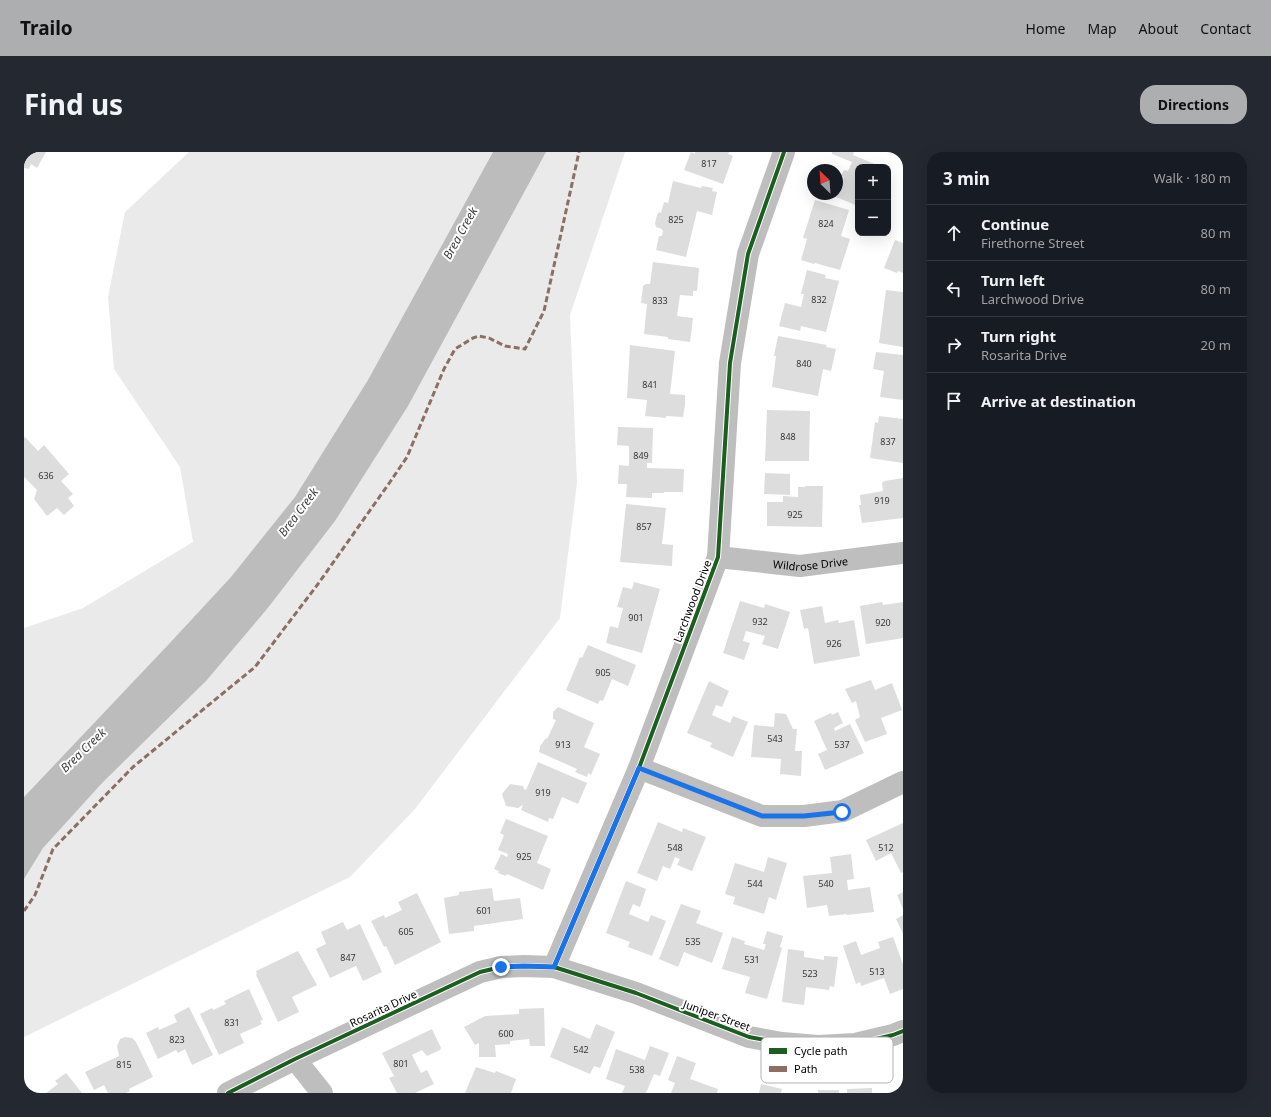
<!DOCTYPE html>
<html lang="en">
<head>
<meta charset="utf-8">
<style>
	body { margin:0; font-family:"Noto Sans",sans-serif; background:#242831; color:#f1f3f6 }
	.controls { position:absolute; right:12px; top:12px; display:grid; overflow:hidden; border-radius:8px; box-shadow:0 4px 16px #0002 }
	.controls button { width:36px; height:36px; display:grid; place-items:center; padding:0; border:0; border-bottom:1px solid #363941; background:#171b24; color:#f1f3f6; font:20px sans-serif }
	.compass { position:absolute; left:783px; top:12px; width:36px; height:36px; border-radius:50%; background:#171b24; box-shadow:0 4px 16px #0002; rotate:335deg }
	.stop { position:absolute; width:12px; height:12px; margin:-9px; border:3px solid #1a73e8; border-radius:50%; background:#fff }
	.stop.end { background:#1a73e8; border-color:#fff; box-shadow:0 1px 4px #0008 }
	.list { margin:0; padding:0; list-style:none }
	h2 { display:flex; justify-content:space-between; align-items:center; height:52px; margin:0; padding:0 16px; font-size:17px }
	h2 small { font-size:13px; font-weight:400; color:#9ea1a6 }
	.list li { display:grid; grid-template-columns:26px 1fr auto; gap:12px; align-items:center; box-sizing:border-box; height:56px; padding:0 16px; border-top:1px solid #363941 }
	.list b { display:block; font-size:15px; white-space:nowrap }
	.list p { margin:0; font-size:13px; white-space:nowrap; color:#9ea1a6 }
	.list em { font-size:13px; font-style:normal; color:#9ea1a6 }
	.icon { flex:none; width:22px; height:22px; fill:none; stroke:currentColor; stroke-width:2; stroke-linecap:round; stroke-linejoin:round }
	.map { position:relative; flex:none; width:879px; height:941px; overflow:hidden; border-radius:16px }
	header { display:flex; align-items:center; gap:24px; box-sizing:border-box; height:56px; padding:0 20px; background:#adaeaf; color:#111 }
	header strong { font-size:19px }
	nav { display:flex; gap:22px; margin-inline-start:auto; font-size:14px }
	.intro { display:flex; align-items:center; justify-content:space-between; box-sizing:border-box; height:96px; padding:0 24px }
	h1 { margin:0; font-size:28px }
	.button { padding:10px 18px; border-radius:16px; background:#adaeaf; color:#111; font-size:14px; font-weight:700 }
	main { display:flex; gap:24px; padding:0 24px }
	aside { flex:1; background:#171b24; border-radius:16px; box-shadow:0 4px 16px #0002 }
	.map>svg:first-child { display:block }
	.green { fill:#eaeaea }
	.water { fill:#bcbcbc }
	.building { fill:#ddd }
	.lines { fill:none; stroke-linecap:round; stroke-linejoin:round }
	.minor { stroke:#bebebe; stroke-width:22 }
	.quiet { stroke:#8d6e63; stroke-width:3; stroke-dasharray:6 3; stroke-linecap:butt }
	.cycleway-casing { stroke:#fff; stroke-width:6 }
	.cycleway { stroke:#1b5e20; stroke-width:4 }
	.route { stroke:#1a73e8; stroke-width:5 }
	.labels { text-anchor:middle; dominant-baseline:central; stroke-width:4; stroke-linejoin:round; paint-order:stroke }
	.number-label { font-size:9px; fill:#373737 }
	.street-label { font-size:11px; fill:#000; stroke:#fff }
	.water-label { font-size:12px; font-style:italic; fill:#414141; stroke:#fff }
	.key { fill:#fff; stroke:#b2b2b2; stroke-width:1 }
	.key-label { font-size:11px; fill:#000 }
</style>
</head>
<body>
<header>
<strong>Trailo</strong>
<nav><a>Home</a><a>Map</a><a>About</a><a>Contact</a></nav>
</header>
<div class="intro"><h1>Find us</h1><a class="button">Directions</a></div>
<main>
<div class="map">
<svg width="879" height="941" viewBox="0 0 879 941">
	<rect width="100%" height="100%" fill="#fff"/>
	<path class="green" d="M 165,0 L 601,0 L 546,163 L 553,331 L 536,466 L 391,657 L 326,725 L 0,885 L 0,476 L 59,456 L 169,390 L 156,315 L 90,217 L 84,145 L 101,60 Z"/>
	<path class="water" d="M 469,0 L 522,0 L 384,254 L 311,369 L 243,457 L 182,529 L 79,630 L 19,696 L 0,727 L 0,645 L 144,493 L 207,425 L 271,345 L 344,228 Z"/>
	<g class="building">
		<path d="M 0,0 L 22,0 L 13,16 L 7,12 L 5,17 L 0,16 Z"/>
		<path d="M 667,0 L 671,2 L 671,0 L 705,0 L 704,2 L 709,4 L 699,32 L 660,18 Z"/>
		<path d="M 808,0 L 830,0 L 829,3 L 853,13 L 852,15 L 834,15 L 834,54 L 812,45 L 820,25 L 817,24 L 820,18 L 824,19 L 828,10 L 808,2 Z"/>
		<path d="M 649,29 L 677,36 L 678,34 L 689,36 L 688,39 L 693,40 L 688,63 L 673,59 L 662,105 L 632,98 L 635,84 L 638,84 L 639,78 L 638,78 L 638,77 L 632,75 L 631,71 L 633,63 L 635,60 L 637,61 L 640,50 L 644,51 Z"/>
		<path d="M 791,48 L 825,58 L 817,84 L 826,87 L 816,118 L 791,111 L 790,112 L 777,108 L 783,87 L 779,86 Z"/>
		<path d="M 871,88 L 879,91 L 879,121 L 874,119 L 873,121 L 860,116 Z"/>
		<path d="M 629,110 L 675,116 L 673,139 L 669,139 L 669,144 L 656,143 L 653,164 L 669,166 L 666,190 L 644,187 L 644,185 L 620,182 L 623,152 L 617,151 L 619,134 L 622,132 L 626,132 Z"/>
		<path d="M 783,118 L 802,123 L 801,126 L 815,129 L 802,180 L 777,174 L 776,179 L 755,174 L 761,151 L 777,155 L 780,142 L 777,142 Z"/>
		<path d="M 862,138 L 879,140 L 879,195 L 855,191 Z"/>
		<path d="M 754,184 L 803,193 L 802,195 L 812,197 L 807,219 L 799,217 L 794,244 L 748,235 L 752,204 L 750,204 Z"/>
		<path d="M 606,193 L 651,199 L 646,242 L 661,243 L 661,253 L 659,265 L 642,264 L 642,266 L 621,264 L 623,248 L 603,246 Z"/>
		<path d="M 852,200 L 879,203 L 879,248 L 856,245 L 860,219 L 849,217 Z"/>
		<path d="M 743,258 L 786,259 L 785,309 L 741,309 Z"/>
		<path d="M 855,264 L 879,267 L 879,311 L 846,306 L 851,270 L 854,271 Z"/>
		<path d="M 594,275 L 629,276 L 628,311 L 623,311 L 623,316 L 660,317 L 659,340 L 640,340 L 640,341 L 628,341 L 628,346 L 602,345 L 603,332 L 594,332 L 595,313 L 605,314 L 605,294 L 593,293 Z"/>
		<path d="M 1,285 L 14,299 L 20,293 L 45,322 L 37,329 L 49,342 L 44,346 L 50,354 L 40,363 L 33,356 L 23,364 L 10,347 L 13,338 L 0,325 L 0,286 Z"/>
		<path d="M 741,321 L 766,322 L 766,343 L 740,342 Z"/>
		<path d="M 879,326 L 879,366 L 838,371 L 835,353 L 837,353 L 836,343 L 859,339 L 858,331 L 860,329 Z"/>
		<path d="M 781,334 L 799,334 L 798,375 L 743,374 L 743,350 L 759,350 L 759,344 L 774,345 L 774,335 L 781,335 Z"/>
		<path d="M 602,352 L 642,356 L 638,392 L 649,393 L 648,414 L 596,410 Z"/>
		<path d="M 610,430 L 636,437 L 618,501 L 582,491 L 586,474 L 594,476 L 599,456 L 593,455 L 599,435 L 608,437 Z"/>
		<path d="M 716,449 L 740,456 L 741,452 L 766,460 L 754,497 L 738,492 L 741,484 L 722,479 L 719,489 L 726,491 L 720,508 L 699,501 Z"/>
		<path d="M 858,450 L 859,453 L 879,450 L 879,486 L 842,492 L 836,454 Z"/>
		<path d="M 798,454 L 801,471 L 814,468 L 815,471 L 830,468 L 836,504 L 790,512 L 784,476 L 780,477 L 776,458 Z"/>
		<path d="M 564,493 L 612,513 L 604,534 L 588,527 L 579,549 L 576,548 L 574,552 L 542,538 L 556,505 L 558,506 Z"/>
		<path d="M 847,528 L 851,538 L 868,531 L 878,558 L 857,566 L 863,582 L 841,590 L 831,568 L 836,565 L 832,549 L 828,551 L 821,537 Z"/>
		<path d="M 685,529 L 705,539 L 698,555 L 692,553 L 688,563 L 706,571 L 709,564 L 724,570 L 709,605 L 686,595 L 688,591 L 663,581 Z"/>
		<path d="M 534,555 L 570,571 L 560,595 L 576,602 L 567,623 L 564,621 L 563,625 L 551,620 L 553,617 L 515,600 L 516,594 L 522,586 L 523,587 L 532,568 L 529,567 L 529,560 Z"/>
		<path d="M 814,560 L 819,571 L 810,576 L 811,579 L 826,572 L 840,601 L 801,618 L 794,602 L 803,598 L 790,569 L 807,561 L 808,563 Z"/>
		<path d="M 751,561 L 762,562 L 769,577 L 773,577 L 771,599 L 778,599 L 777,624 L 756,622 L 757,607 L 727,605 L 730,573 L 750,575 Z"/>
		<path d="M 514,610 L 563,631 L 554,652 L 538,645 L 529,667 L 525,666 L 524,670 L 497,658 L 499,653 L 494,656 L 482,654 L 478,642 L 486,632 L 499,634 L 500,637 L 502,638 Z"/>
		<path d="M 482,667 L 524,684 L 513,711 L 527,717 L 519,738 L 483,722 L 482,724 L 474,721 L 475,719 L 470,717 L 477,702 L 483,705 L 484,702 L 474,698 L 480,683 L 476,681 Z"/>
		<path d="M 634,670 L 658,680 L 659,676 L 682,685 L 668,719 L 653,713 L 656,707 L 651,705 L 646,717 L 639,714 L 633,729 L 613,721 Z"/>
		<path d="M 879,671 L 879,720 L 877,721 L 867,701 L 852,709 L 842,688 Z"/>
		<path d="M 827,702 L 830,727 L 823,728 L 824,738 L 846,735 L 850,760 L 823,763 L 823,762 L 805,764 L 803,753 L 783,756 L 779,724 L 808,721 L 806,705 Z"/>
		<path d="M 744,705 L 763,711 L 752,748 L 745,745 L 740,762 L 709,752 L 711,745 L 701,742 L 711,711 L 740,720 Z"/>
		<path d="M 602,729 L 622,737 L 616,755 L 609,752 L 605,762 L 624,770 L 627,763 L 642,769 L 628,804 L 604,795 L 606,790 L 582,781 Z"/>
		<path d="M 468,736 L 470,749 L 496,746 L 499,767 L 450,774 L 450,779 L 425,782 L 420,746 L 435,743 L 435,740 Z"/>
		<path d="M 879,740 L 879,757 L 873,743 Z"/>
		<path d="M 393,741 L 417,790 L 371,813 L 362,794 L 360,795 L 347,769 L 360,763 L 361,766 L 378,758 L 374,750 Z"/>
		<path d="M 657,752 L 677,759 L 672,771 L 699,781 L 688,811 L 660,800 L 654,815 L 635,807 Z"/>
		<path d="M 879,763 L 879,782 L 872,767 Z"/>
		<path d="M 319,770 L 323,778 L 336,772 L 358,820 L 339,829 L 332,814 L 306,826 L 292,797 L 302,792 L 297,780 Z"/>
		<path d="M 743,779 L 759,784 L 756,795 L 758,796 L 743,847 L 721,841 L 726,825 L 698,817 L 708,785 L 721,789 L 720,792 L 740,798 L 742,792 L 739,792 Z"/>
		<path d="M 869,785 L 879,812 L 879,837 L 866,842 L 860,826 L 837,834 L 836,830 L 832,832 L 819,794 L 832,789 L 837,803 L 856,796 L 854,790 Z"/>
		<path d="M 764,797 L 780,799 L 780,805 L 800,808 L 800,804 L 814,805 L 810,835 L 806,834 L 805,838 L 782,835 L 780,853 L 758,850 Z"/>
		<path d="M 274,799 L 293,833 L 268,845 L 275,860 L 254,870 L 232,823 L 233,822 L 232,819 Z"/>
		<path d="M 225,837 L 239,868 L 236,869 L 238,872 L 216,882 L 220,891 L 195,903 L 176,862 L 188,856 L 189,858 L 202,852 L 200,849 Z"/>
		<path d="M 165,855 L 189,903 L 168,913 L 161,897 L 154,901 L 152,898 L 134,907 L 122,881 L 134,875 L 135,878 L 153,870 L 150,863 Z"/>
		<path d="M 520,856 L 521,894 L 506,894 L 505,887 L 486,889 L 486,892 L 471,893 L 472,905 L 455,905 L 455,891 L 451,893 L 440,875 L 461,864 L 495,862 L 495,857 Z"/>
		<path d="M 572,872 L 591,880 L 576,916 L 570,914 L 566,922 L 526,905 L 538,875 L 566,887 Z"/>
		<path d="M 408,877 L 417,896 L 416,898 L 403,904 L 398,898 L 388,903 L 397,921 L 403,918 L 410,932 L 391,941 L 373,941 L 365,926 L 370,924 L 358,901 Z"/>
		<path d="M 101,885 L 108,886 L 112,890 L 129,925 L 105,937 L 106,939 L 102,941 L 84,941 L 80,933 L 70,938 L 61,920 L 95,904 L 93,894 L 96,887 Z"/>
		<path d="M 626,894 L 645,901 L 636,924 L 630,922 L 622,941 L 598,941 L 601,934 L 582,927 L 592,897 L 621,908 Z"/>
		<path d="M 653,904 L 672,911 L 666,927 L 694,937 L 693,941 L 647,941 L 651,931 L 644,928 Z"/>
		<path d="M 452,915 L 471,921 L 472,919 L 492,927 L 487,941 L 441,941 Z"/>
		<path d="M 42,921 L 58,941 L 22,941 L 34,932 L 31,929 Z"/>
		<path d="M 737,932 L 758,937 L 757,941 L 735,941 Z"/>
		<path d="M 848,936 L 848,941 L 823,941 L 823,937 Z"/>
		<rect x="794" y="938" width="21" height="3"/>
	</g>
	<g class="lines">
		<g class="minor">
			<path id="s1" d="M 694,405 L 776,414 L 879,401"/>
			<path d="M 615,616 L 738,664 L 780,664 L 819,659 L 879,630"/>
			<path d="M 530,815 L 615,616 L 694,405 L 706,211 L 724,102 L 760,0"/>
			<path d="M 271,907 L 298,941"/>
			<path d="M 204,941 L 271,907 L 456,820 L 477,815 L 500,814 L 530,815 L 612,841 L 725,885 L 758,891 L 794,894 L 831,892 L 869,883 L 879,879"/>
		</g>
		<path class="quiet" d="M 0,759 L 11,743 L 29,697 L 109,615 L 231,515 L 294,432 L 366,330 L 383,305 L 420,217 L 431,197 L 449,186 L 455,184 L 465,186 L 481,194 L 501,197 L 520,159 L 555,0"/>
		<g class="cycleway-casing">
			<g id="cycleway">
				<path d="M 530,815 L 615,616 L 694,405 L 706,211 L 724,102 L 760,0"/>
				<path d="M 204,941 L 271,907 L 456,820 L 477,815 L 500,814 L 530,815 L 612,841 L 725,885 L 758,891 L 794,894 L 831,892 L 869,883 L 879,879"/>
			</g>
		</g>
		<use href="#cycleway" class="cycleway"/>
	</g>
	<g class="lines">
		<path class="route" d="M 477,815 L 500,814 L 530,815 L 615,616 L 738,664 L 780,664 L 818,660"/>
	</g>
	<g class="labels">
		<g class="number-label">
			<text x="685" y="11">817</text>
			<text x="652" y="67">825</text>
			<text x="802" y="71">824</text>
			<text x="795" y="147">832</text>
			<text x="636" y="148">833</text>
			<text x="780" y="211">840</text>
			<text x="626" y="232">841</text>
			<text x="764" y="284">848</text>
			<text x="864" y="289">837</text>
			<text x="617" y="303">849</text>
			<text x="22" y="323">636</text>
			<text x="858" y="348">919</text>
			<text x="771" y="362">925</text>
			<text x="620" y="374">857</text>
			<text x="612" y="465">901</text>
			<text x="736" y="469">932</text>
			<text x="859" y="470">920</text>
			<text x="810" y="491">926</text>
			<text x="579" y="520">905</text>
			<text x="751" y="586">543</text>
			<text x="539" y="592">913</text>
			<text x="818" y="592">537</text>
			<text x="519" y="640">919</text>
			<text x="651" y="695">548</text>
			<text x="862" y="695">512</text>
			<text x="500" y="704">925</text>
			<text x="731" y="731">544</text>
			<text x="802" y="731">540</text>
			<text x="460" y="758">601</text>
			<text x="382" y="779">605</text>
			<text x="669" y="789">535</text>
			<text x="324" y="805">847</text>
			<text x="728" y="807">531</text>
			<text x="853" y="819">513</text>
			<text x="786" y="821">523</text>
			<text x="208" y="870">831</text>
			<text x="482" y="881">600</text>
			<text x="153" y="887">823</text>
			<text x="557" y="897">542</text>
			<text x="377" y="911">801</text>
			<text x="100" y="912">815</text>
			<text x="613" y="917">538</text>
		</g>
		<g class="street-label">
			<text stroke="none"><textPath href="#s1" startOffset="93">Wildrose Drive</textPath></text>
			<text transform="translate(668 449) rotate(-69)">Larchwood Drive</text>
			<text transform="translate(359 856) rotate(-25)">Rosarita Drive</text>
			<text transform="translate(693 863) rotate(20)">Juniper Street</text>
		</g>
		<g class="water-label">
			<text transform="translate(436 81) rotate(-61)">Brea Creek</text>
			<text transform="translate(274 360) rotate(-53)">Brea Creek</text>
			<text transform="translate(59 598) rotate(-44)">Brea Creek</text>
		</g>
	</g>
	<rect x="737" y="885" width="132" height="46" rx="6" class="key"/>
	<rect x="745" y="896" width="18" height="6" fill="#1b5e20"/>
	<rect x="745" y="914" width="18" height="6" fill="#8d6e63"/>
	<g class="key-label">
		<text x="770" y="903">Cycle path</text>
		<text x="770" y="921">Path</text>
	</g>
</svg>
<div class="controls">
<button>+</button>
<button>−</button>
</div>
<svg class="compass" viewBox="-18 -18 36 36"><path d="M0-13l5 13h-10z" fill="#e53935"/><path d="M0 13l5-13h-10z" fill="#9ea1a6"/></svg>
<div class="stop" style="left:818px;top:660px"></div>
<div class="stop end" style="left:477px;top:815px"></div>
</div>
<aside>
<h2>3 min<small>Walk · 180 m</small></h2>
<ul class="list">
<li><svg class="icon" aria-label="ahead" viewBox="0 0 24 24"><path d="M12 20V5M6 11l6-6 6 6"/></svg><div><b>Continue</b><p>Firethorne Street</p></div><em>80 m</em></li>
<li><svg class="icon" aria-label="left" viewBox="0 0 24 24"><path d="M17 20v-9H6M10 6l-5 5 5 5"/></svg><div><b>Turn left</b><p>Larchwood Drive</p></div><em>80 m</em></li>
<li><svg class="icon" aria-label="right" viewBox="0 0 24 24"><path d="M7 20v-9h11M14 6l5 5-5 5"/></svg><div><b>Turn right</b><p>Rosarita Drive</p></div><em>20 m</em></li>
<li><svg class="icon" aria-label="arrive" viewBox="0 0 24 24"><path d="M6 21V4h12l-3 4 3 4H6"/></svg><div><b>Arrive at destination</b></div></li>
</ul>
</aside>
</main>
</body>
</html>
